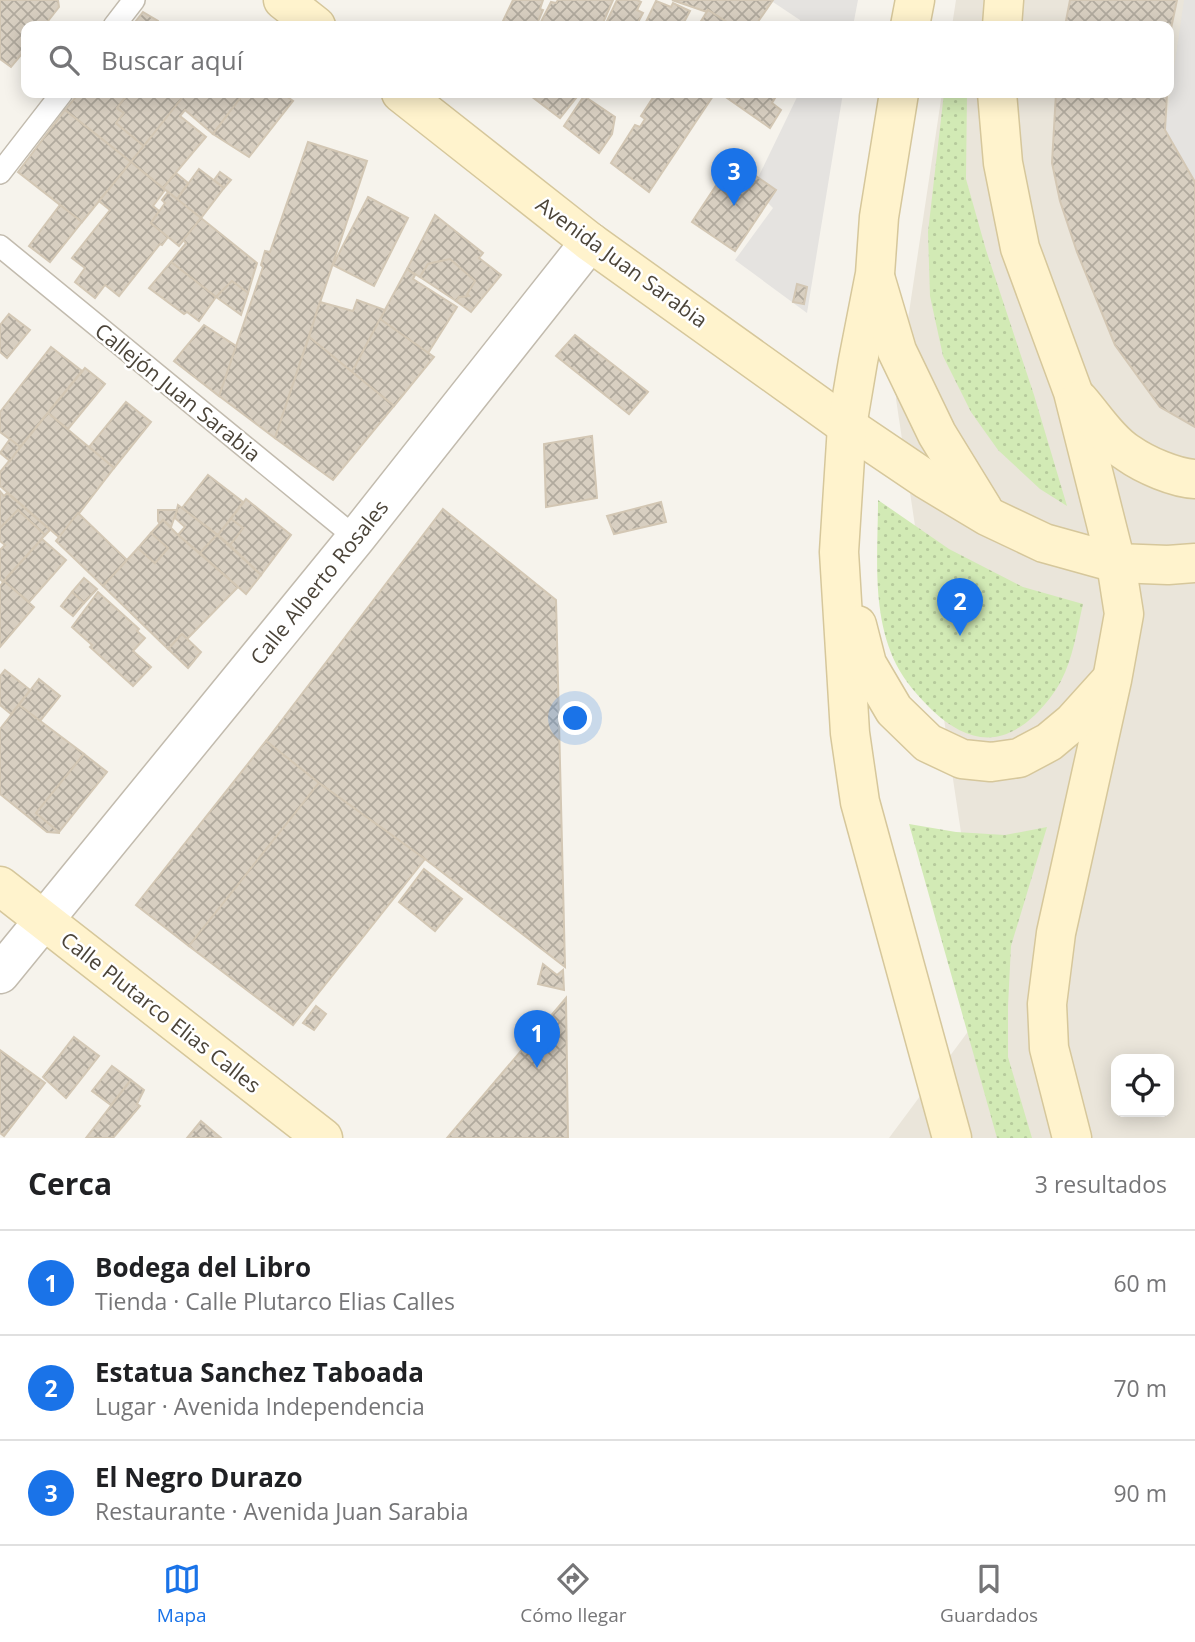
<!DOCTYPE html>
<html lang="es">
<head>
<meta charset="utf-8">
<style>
	body { margin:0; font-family:"Open Sans",sans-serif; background:#f2f2f2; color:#202124 }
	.controls { position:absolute; right:21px; bottom:21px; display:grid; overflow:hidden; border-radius:14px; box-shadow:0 4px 18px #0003 }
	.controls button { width:63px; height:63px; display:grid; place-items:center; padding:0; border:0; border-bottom:2px solid #e0e0e0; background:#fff; color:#202124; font:35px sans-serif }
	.you { position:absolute; left:576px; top:719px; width:24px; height:24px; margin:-18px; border:5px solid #fff; border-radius:50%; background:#1a73e8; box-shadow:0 0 0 10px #1a73e833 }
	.badge { display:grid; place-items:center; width:46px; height:46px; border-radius:50%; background:#1a73e8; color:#fff; font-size:23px; font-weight:700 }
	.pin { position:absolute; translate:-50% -58px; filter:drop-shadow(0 2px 4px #0008) }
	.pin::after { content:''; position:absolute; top:37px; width:24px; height:21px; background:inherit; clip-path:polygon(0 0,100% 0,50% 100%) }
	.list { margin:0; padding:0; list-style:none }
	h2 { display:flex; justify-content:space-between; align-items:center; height:91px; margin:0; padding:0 28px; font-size:30px }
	h2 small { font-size:23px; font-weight:400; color:#757577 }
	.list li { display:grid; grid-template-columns:46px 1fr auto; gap:21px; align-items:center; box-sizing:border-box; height:105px; padding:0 28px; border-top:2px solid #e0e0e0 }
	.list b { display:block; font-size:26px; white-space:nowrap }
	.list p { margin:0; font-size:23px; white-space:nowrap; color:#757577 }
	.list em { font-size:23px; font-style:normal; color:#757577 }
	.icon { flex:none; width:38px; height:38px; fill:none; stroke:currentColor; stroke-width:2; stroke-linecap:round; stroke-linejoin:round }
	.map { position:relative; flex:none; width:1195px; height:1138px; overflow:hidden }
	.search { position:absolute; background:#fff; box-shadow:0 4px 18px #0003; left:21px; right:21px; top:21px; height:77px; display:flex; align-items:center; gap:18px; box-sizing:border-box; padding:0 24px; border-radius:14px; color:#757577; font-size:26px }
	.sheet { height:406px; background:#fff }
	nav { display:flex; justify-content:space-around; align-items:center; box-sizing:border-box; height:98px; border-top:2px solid #e0e0e0; background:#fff; font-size:19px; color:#757577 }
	nav a { display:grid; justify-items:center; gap:4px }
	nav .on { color:#1a73e8 }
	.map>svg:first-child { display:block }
	.residential { fill:#eae5da; fill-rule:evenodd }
	.grass { fill:url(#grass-dots) }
	.parking { fill:#e5e3e0 }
	.building { fill:url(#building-cross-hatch); stroke:#d3c7b4; stroke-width:2 }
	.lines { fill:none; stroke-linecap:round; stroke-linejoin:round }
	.lane-casing { stroke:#c2bbae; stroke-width:24 }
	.street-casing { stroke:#c2bbae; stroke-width:41 }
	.secondary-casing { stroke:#d6c79b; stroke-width:41 }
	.lane { stroke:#fff; stroke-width:21 }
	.street { stroke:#fff; stroke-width:38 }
	.secondary { stroke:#fff3cd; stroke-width:38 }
	.labels { text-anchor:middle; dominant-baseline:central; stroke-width:5; stroke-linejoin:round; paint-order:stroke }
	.street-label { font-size:21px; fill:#4b4439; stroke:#fff }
</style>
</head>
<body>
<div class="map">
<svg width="1195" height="1138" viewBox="0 0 1195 1138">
	<defs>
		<pattern id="grass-dots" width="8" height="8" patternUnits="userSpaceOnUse" patternTransform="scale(1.75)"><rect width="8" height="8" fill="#d2eab5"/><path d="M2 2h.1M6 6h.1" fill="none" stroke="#b6ca9c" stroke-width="1.8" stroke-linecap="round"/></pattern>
		<pattern id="building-cross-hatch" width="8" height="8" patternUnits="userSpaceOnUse" patternTransform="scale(1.75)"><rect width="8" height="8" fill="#d8cfc1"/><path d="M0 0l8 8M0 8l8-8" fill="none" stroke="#b1aa9e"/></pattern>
	</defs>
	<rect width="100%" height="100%" fill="#f6f3ec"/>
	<path class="residential" d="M 956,0 L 1195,0 L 1195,1138 L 889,1138 L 987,1006 L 896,399 L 942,93 L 1169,93 L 1169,26 L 952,26 ZM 1116,1059 L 1169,1059 L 1169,1112 L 1116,1112 Z"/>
	<g class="grass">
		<path d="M 944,93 L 967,93 L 966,179 L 986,250 L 1034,395 L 1067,506 L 1040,489 L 998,450 L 971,412 L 943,356 L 930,296 L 928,232 Z"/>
		<path d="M 878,500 L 949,549 L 1023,587 L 1083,604 C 1077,630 1073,658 1061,681 C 1054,694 1045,705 1035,715 C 999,749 966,742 932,710 C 918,696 905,682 896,664 C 871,613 878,554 878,500 Z"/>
		<path d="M 909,824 L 956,832 L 1005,835 L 1047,827 L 1011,946 L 1008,1006 L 1008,1057 L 1032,1138 L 997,1138 Z"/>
	</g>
	<g class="parking">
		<path d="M 770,0 L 858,0 L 853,26 L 800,26 L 800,20 Z"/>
		<path d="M 1184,0 L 1195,0 L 1195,182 L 1165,130 Z"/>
		<path d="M 799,93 L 843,93 L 807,313 L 735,260 L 773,208 L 753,188 Z"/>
	</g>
	<g class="building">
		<path d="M 0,0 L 58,0 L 59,7 L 44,26 L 26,26 L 26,49 L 11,67 L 0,59 Z"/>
		<path d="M 513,0 L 543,0 L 540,9 L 543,10 L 536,26 L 513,26 L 503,21 Z"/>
		<path d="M 558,0 L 613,0 L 602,25 L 603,26 L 583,26 L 580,25 L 579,26 L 539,26 L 551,2 L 556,3 Z"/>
		<path d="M 617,0 L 637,0 L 641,2 L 637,10 L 643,13 L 636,26 L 619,26 L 607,21 Z"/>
		<path d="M 672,0 L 773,0 L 755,26 L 733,26 L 708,10 L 707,12 Z"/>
		<path d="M 1070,0 L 1177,0 L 1169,38 L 1169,50 L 1169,26 L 1065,26 Z"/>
		<path d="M 656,1 L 671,7 L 673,3 L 690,11 L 682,26 L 644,26 Z"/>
		<path d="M 708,10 L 733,26 L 698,26 Z"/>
		<path d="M 143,12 L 158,21 L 159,26 L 132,26 Z"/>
		<path d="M 79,93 L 128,94 L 117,108 L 124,113 L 116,123 L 144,146 L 131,162 L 65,110 Z"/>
		<path d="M 126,93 L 186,93 L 144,146 L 116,123 L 124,113 L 117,108 L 128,94 Z"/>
		<path d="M 186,93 L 244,93 L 213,134 L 185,110 L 180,116 L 206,137 L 163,188 L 131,162 Z"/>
		<path d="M 244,93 L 282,93 L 293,101 L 249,157 L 213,134 Z"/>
		<path d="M 527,93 L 580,93 L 560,118 Z"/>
		<path d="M 656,93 L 715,93 L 649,192 L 611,163 L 635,125 L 640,127 L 645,119 L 641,116 Z"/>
		<path d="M 720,93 L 778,93 L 772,103 L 781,110 L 770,128 Z"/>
		<path d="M 1056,93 L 1167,93 L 1165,130 L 1195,182 L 1195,427 L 1160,407 L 1115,345 L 1077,252 L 1060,201 L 1052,163 Z"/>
		<path d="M 584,96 L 615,117 L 612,134 L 599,153 L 564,126 Z"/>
		<path d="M 65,110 L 131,162 L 82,222 L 18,172 Z"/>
		<path d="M 308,142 L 367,161 L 275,438 L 219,396 L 263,267 L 261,265 L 265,251 L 270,252 Z"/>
		<path d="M 733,160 L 776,190 L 735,251 L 692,222 Z"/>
		<path d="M 131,162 L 165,190 L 153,206 L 159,211 L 151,223 L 168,237 L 162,245 L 160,244 L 119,296 L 105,285 L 95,298 L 75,282 L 85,268 L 72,258 L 110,210 L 99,201 Z"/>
		<path d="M 199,169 L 224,188 L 201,218 L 177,199 Z"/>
		<path d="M 220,172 L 231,180 L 224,188 L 214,180 Z"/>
		<path d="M 176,173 L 188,183 L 177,199 L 163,188 Z"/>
		<path d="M 168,192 L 201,218 L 179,246 L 151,223 L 165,203 L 162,200 Z"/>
		<path d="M 368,197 L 408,218 L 374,286 L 333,265 Z"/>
		<path d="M 60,205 L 82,222 L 50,262 L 29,246 Z"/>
		<path d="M 435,215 L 483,253 L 479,258 L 501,275 L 471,312 L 456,301 L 459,297 L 469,296 L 467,294 L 475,281 L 450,259 L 428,264 L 420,277 L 407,269 Z"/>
		<path d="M 201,218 L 257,263 L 248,293 L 232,281 L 216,297 L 171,262 L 186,243 L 183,240 Z"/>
		<path d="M 450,259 L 475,281 L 467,294 L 469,296 L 459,297 L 456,301 L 420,277 L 428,264 Z"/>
		<path d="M 171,262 L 216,297 L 199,321 L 187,312 L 184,314 L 149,288 Z"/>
		<path d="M 407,269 L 415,275 L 413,279 L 457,307 L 428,353 L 380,319 Z"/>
		<path d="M 232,281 L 248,293 L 241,315 L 216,297 Z"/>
		<path d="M 797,284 L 807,287 L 804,304 L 793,302 Z"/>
		<path d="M 357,300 L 385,310 L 352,372 L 309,337 L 320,302 L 353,311 Z"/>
		<path d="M 9,314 L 30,330 L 7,358 L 0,352 L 0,325 Z"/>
		<path d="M 380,319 L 434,357 L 394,406 L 352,372 Z"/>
		<path d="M 204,325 L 236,346 L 219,396 L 174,361 Z"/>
		<path d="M 575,335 L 648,392 L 629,414 L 556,356 Z"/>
		<path d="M 309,337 L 394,406 L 333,480 L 275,438 Z"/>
		<path d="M 51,347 L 82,371 L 20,447 L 0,432 L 0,412 Z"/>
		<path d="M 85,368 L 105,384 L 68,429 L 48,413 Z"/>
		<path d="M 126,402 L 151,422 L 114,468 L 89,447 Z"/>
		<path d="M 48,413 L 114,468 L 60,538 L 0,486 L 0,472 Z"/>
		<path d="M 592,436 L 597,498 L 546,507 L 544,444 Z"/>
		<path d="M 10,439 L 20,447 L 10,461 L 0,453 Z"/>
		<path d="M 208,475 L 243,502 L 218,535 L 182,508 Z"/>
		<path d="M 0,491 L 4,496 L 7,493 L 50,530 L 45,535 L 18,510 L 0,528 Z"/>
		<path d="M 246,499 L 291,535 L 261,575 L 230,545 L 243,528 L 231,519 Z"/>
		<path d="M 661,502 L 666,522 L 614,534 L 607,516 Z"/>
		<path d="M 178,505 L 217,535 L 200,553 L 178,535 L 185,527 L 175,518 Z"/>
		<path d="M 443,509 L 556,600 L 565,967 L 425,859 L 319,783 L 266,741 Z"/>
		<path d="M 18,510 L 45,535 L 3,582 L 0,579 L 0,550 L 5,545 L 0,541 L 0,528 Z"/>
		<path d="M 158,510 L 177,510 L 171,527 L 163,520 L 160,524 L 158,521 Z"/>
		<path d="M 78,513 L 127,560 L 103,586 L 56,541 Z"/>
		<path d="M 231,519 L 243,528 L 230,545 L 218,535 Z"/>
		<path d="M 163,520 L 178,535 L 238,587 L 187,639 L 182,634 L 168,649 L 103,586 L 138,548 L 155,563 L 168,548 L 151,533 Z"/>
		<path d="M 151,533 L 168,548 L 155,563 L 138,548 Z"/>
		<path d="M 217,535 L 261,575 L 246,594 L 200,553 Z"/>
		<path d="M 42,539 L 66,560 L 29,602 L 4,581 Z"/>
		<path d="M 84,578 L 97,589 L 84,603 L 72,592 Z"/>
		<path d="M 4,581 L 34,607 L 0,647 L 0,586 Z"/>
		<path d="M 72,592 L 84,603 L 73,616 L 61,606 Z"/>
		<path d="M 98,592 L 139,629 L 137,631 L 145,638 L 133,651 L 151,667 L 133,686 L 90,647 L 92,645 L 72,627 Z"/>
		<path d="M 182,634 L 201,652 L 188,668 L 168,649 Z"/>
		<path d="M 5,670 L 30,690 L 11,714 L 0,705 L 0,676 Z"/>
		<path d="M 39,679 L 60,696 L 40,721 L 19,705 Z"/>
		<path d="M 19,705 L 84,754 L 36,813 L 59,832 L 59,833 L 47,832 L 0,794 L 0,729 Z"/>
		<path d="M 266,741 L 319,783 L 189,946 L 136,905 Z"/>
		<path d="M 84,754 L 107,772 L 59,832 L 36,813 Z"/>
		<path d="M 319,783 L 425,859 L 293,1025 L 189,946 Z"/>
		<path d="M 424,869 L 462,899 L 435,931 L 399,902 Z"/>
		<path d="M 543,964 L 557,975 L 563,970 L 564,990 L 538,984 Z"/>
		<path d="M 566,998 L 568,1138 L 447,1138 Z"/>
		<path d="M 316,1006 L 326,1014 L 314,1030 L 303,1023 Z"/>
		<path d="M 74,1037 L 99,1056 L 66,1098 L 43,1077 Z"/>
		<path d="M 0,1050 L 45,1083 L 4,1136 L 0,1133 Z"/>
		<path d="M 112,1066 L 131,1080 L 111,1105 L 92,1091 Z"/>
		<path d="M 131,1080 L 144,1090 L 137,1104 L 140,1106 L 113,1138 L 86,1138 Z"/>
		<path d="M 201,1121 L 221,1138 L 187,1138 Z"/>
	</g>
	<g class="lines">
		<g class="lane-casing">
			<g id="lane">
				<path d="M 114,26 L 134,0"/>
				<path d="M 0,173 L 62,93"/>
				<path d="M 0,246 L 356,538"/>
			</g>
		</g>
		<g class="street-casing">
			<path id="street" d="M 0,974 L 356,538 L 590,242"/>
		</g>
		<g class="secondary-casing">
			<g id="secondary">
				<path d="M 283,0 L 316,26"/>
				<path d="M 910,26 L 915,0"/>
				<path d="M 1002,26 L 1004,0"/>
				<path d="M 401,93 L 590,242 L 847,426 L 927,480 L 987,516 L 1044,543 L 1116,563 L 1168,565 L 1195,563"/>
				<path d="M 899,93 L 879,217 L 875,274 L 858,361 L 847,426 L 839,552 L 850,733 L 860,802 L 952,1138"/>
				<path d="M 997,93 L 1003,163 L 1020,248 L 1073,392 L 1116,563 L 1124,614 L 1112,680 L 1056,933 L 1047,1004 L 1049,1048 L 1072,1138"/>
				<path d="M 876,280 L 897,351 L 937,434 L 983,509"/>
				<path d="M 1079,400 C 1094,417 1109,441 1128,453 C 1145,465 1175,478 1195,479"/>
				<path d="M 857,625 L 867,664 L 894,710 L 928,743 L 962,759 L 991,762 L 1019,758 L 1049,742 L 1073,722 L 1110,681"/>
				<path d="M 0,886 L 323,1138"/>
			</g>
		</g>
		<use href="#lane" class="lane"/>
		<use href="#street" class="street"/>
		<use href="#secondary" class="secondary"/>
	</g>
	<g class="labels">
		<g class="street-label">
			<text transform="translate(622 262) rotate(36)">Avenida Juan Sarabia</text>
			<text transform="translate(178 392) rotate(39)">Callejón Juan Sarabia</text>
			<text transform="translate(319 582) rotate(-51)">Calle Alberto Rosales</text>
			<text transform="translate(161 1012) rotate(38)">Calle Plutarco Elias Calles</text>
		</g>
	</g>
</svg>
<div class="controls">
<button><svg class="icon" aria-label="locate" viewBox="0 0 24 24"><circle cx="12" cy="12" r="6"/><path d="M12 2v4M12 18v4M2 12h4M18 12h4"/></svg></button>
</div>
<div class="you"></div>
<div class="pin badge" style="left:537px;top:1068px">1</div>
<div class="pin badge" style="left:960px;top:636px">2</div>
<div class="pin badge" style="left:734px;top:206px">3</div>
<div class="search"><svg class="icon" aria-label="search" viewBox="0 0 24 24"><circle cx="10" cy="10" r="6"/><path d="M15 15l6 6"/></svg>Buscar aquí</div>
</div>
<section class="sheet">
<h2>Cerca<small>3 resultados</small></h2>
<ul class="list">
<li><span class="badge">1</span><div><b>Bodega del Libro</b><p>Tienda · Calle Plutarco Elias Calles</p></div><em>60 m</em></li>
<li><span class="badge">2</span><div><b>Estatua Sanchez Taboada</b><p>Lugar · Avenida Independencia</p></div><em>70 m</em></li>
<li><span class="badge">3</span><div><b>El Negro Durazo</b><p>Restaurante · Avenida Juan Sarabia</p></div><em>90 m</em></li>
</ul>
</section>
<nav>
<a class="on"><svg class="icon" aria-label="map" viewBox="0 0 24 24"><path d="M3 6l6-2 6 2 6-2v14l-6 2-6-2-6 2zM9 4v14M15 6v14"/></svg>Mapa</a>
<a><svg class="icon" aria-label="directions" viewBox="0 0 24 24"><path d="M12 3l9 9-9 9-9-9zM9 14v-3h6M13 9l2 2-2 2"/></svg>Cómo llegar</a>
<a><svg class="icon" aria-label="saved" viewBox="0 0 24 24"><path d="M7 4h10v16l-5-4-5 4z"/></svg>Guardados</a>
</nav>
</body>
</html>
